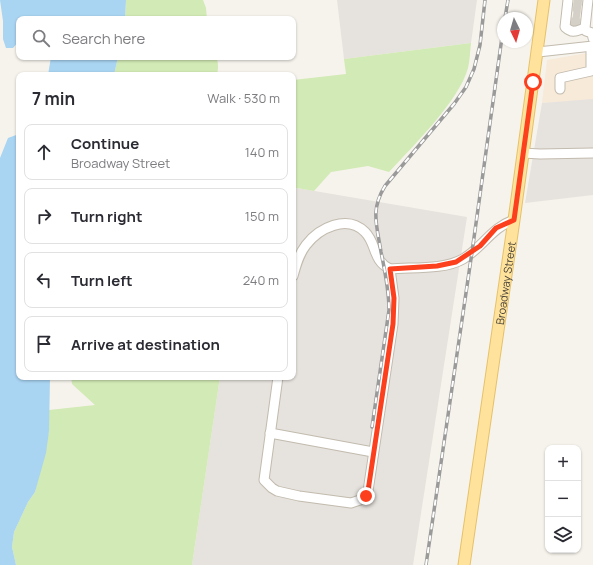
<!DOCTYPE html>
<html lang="en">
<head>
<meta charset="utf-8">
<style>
	body { margin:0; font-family:Manrope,sans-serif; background:#f7f7f7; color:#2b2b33 }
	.controls { position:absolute; right:12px; bottom:12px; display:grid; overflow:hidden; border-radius:8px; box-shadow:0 1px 3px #0004 }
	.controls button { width:36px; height:36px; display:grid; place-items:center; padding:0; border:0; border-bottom:1px solid #e1e1e2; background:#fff; color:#2b2b33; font:20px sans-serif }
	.compass { position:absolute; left:497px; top:12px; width:36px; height:36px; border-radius:50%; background:#fff; box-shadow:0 1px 3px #0004; rotate:175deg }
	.stop { position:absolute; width:12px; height:12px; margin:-9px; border:3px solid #fc3f1d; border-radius:50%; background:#fff }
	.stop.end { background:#fc3f1d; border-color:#fff; box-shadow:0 1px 4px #0008 }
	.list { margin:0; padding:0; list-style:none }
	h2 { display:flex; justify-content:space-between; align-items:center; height:52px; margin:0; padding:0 16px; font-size:17px }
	h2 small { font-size:13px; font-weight:400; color:#7c7c81 }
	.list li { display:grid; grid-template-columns:26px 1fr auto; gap:12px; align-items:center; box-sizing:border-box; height:56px; margin:0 8px 8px; padding:0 8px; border:1px solid #e1e1e2; border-radius:8px }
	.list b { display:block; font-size:15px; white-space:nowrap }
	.list p { margin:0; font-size:13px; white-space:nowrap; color:#7c7c81 }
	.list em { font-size:13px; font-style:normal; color:#7c7c81 }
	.icon { flex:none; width:22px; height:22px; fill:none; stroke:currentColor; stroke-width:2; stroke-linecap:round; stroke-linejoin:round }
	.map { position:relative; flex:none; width:593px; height:565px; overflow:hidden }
	.search { position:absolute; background:#fff; box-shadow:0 1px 3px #0004; left:16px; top:16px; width:280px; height:44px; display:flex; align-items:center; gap:10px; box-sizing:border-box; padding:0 14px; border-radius:8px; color:#7c7c81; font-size:15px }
	.panel { position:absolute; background:#fff; box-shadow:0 1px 3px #0004; left:16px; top:72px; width:280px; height:308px; border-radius:8px }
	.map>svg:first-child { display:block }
	.commercial { fill:#f7ead8 }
	.industrial { fill:#e6e2dd }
	.green { fill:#d2eab5 }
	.water { fill:#a9d4f2 }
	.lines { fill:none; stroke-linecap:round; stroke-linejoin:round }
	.minor-tunnel { stroke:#d4d0c8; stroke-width:9; stroke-dasharray:9 4.5; stroke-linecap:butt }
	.minor-casing { stroke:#c2bbae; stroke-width:11 }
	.major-casing { stroke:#e6c16a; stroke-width:13 }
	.minor { stroke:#fff; stroke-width:9 }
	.major { stroke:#ffe39c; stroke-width:11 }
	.rail-casing { stroke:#9a9a9a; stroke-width:3.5 }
	.rail { stroke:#fff; stroke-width:2; stroke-dasharray:6; stroke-linecap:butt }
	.route { stroke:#fc3f1d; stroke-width:5 }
	.labels { text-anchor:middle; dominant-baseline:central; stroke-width:4; stroke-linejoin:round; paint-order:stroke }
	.street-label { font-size:11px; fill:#4b4439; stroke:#fff }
</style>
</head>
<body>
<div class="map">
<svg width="593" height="565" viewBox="0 0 593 565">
	<rect width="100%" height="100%" fill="#f6f3ec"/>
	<path class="commercial" d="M 593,52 L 593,100 L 542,103 L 547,60 Z"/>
	<g class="industrial">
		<path d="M 337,0 L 477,0 L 471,43 L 344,59 Z"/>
		<path d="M 593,99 L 593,195 L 525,203 L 542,103 Z"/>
		<path d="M 297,188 L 467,217 L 413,565 L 192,565 L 220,377 L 293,377 L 293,192 Z"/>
	</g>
	<g class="green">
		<path d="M 126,0 L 203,0 L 206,8 L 207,19 L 125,19 Z"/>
		<path d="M 471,43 C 470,51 470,60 468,68 C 459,101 413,146 389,172 L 368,166 L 331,172 L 314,191 L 297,188 L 293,192 L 293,80 L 346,74 L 344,59 Z"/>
		<path d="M 118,57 L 216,57 C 219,63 218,69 217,75 L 114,75 Z"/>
		<path d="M 71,377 L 220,377 L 192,565 L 16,565 L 12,547 L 14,532 L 28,502 L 35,492 L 49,431 L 49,410 L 95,405 L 72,384 Z"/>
	</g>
	<g class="water">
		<path d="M 0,0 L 126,0 L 125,19 L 19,19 L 19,41 L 13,48 L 6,48 L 3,39 L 3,21 Z"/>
		<path d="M 51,57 L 118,57 L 114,75 L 48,75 Z"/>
		<path d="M 19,134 L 19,377 L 50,377 L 49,431 L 46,453 L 35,492 L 28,502 L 14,532 L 12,547 L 16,565 L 0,565 L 0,158 L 8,138 Z"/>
	</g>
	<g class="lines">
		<g class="minor-tunnel">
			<path d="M 574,0 L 582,1"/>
			<path d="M 573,7 L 581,8"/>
			<path d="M 573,15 L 580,16"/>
			<path d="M 571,22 L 580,23"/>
		</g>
		<g class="minor-casing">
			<g id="minor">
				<path d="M 568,0 L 565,27 C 573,34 576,31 585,28 L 588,0"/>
				<path d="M 586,31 L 592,33 L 593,38"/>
				<path d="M 538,52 L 593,46"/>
				<path d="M 560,89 L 560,78 L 591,71 L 591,46"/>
				<path d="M 523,153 L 540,154 L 593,153"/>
				<path d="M 293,276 C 296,265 299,254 306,245 C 319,228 347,214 365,232 C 377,244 372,260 390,269"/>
				<path d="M 278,377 L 264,480 L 272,488 L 277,491 L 299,496 L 351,503 L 363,499 L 368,491 L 393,324 L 394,298 L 390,269 C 412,267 444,270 463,259 C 483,247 492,227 514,220"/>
				<path d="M 270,433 L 373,452"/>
			</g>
		</g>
		<g class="major-casing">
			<g id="major">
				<path id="s1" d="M 464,565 L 514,220 L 544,0"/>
			</g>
		</g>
		<use href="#minor" class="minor"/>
		<use href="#major" class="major"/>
		<g class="rail-casing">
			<g id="rail">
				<path d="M 505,18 L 508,0"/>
				<path d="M 372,427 L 389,310 C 389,291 385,271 381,252 C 377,226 370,210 385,186 L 454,104 L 466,87 L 474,69 L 480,45 L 485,0"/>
				<path d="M 426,565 L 472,252 L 503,30"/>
			</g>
		</g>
		<use href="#rail" class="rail"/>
	</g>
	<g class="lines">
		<path class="route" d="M 366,496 L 368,491 L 393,324 L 394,298 L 390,269 L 437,266 L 456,262 L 480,246 L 496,228 L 514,220 L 533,82"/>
	</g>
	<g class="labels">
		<g class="street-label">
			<text stroke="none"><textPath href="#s1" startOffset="285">Broadway Street</textPath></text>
		</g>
	</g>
</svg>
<div class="controls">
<button>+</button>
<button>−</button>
<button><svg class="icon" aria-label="layers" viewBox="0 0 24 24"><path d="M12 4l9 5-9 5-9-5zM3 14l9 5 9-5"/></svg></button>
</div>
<svg class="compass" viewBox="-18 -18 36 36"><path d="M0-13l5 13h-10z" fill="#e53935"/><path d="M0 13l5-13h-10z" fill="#7c7c81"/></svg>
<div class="stop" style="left:533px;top:82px"></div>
<div class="stop end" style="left:366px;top:496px"></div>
<div class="search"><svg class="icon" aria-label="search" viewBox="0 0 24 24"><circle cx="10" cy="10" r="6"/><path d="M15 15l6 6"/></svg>Search here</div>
<section class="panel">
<h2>7 min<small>Walk · 530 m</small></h2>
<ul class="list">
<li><svg class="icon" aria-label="ahead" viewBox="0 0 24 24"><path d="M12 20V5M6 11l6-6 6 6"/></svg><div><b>Continue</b><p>Broadway Street</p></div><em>140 m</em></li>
<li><svg class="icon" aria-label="right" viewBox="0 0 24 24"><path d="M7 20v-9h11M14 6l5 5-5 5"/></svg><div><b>Turn right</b></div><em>150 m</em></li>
<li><svg class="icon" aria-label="left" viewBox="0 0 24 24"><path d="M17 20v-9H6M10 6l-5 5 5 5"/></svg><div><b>Turn left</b></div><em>240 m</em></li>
<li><svg class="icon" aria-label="arrive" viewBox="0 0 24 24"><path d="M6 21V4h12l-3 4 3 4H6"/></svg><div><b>Arrive at destination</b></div></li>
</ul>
</section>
</div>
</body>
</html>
